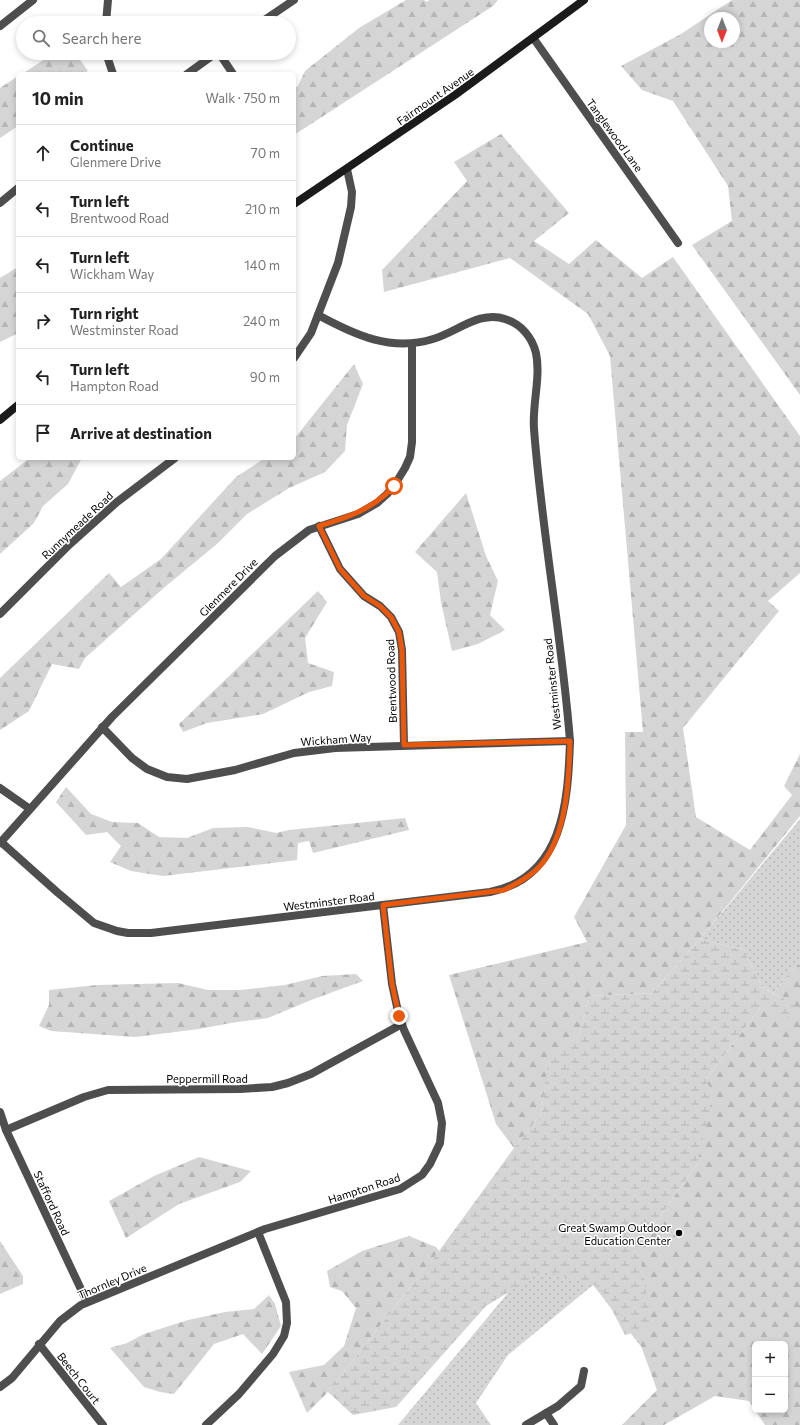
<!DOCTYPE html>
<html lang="en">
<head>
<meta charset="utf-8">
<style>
	body { margin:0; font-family:Commissioner,sans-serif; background:#f2f2f2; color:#222 }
	.controls { position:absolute; right:12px; bottom:12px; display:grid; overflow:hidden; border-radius:6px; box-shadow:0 2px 6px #0003 }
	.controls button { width:36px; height:36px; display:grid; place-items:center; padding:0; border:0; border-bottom:1px solid #e0e0e0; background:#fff; color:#222; font:20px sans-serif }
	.compass { position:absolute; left:704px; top:12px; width:36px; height:36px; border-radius:50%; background:#fff; box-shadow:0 2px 6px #0003; rotate:180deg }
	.stop { position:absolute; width:12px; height:12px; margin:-9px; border:3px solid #ea580c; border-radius:50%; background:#fff }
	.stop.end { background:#ea580c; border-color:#fff; box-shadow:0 1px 4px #0008 }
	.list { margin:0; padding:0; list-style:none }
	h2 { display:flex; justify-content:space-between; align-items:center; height:52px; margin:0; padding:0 16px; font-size:17px }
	h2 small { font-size:13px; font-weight:400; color:#767676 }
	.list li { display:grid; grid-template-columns:26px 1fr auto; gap:12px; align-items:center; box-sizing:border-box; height:56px; padding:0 16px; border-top:1px solid #e0e0e0 }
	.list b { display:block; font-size:15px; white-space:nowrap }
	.list p { margin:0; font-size:13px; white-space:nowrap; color:#767676 }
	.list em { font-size:13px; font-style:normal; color:#767676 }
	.icon { flex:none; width:22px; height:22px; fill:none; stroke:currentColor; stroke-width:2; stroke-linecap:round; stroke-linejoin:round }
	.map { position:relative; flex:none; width:800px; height:1425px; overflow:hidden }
	.search { position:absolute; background:#fff; box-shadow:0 2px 6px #0003; left:16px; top:16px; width:280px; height:44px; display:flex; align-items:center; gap:10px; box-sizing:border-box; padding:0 14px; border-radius:22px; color:#767676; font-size:15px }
	.panel { position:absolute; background:#fff; box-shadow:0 2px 6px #0003; left:16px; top:72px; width:280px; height:388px; border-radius:6px }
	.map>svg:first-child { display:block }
	.grass { fill:url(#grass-dots) }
	.forest { fill:url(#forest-firs); fill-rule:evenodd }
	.wetland { fill:url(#wetland-marsh) }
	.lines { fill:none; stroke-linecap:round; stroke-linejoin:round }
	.minor { stroke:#4e4e4e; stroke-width:8 }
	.secondary { stroke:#1b1b1b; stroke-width:8 }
	.route { stroke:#ea580c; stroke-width:5 }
	.poi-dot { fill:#000; stroke:#fff; stroke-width:1.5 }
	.labels { text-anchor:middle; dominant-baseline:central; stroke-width:3; stroke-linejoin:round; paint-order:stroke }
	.street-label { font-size:11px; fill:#000; stroke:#fff }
	.poi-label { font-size:11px; fill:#000; stroke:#fff; text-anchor:end }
</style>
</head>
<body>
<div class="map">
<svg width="800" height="1425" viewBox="0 0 800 1425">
	<defs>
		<pattern id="grass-dots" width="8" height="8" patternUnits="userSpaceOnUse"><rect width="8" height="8" fill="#d5d5d5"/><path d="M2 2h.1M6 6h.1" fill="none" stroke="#b5b5b5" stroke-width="1.8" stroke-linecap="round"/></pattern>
		<pattern id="forest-firs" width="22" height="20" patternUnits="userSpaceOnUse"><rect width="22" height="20" fill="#d5d5d5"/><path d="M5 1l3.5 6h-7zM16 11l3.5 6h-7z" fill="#b5b5b5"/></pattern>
		<pattern id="wetland-marsh" width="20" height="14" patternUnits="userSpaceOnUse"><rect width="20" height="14" fill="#d5d5d5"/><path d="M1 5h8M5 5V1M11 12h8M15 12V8" fill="none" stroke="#b5b5b5"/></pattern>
	</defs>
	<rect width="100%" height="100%" fill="#fff"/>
	<g class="grass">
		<path d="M 800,819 L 800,962 L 773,993 L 763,988 L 744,950 L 700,939 Z"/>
		<path d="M 601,1181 L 785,1344 L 755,1344 L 675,1390 L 593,1285 L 508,1355 L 476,1403 L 491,1425 L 398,1425 Z"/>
	</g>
	<g class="forest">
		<path d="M 406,0 L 424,0 L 427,2 L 429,0 L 498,0 L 493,6 L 294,135 L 294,88 L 298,86 L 305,71 L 359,28 Z"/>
		<path d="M 732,0 L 800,0 L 800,395 L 692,245 L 732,221 L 728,186 L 673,101 L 642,90 L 621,66 L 681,34 ZM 710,18 L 734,18 L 734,42 L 710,42 Z"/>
		<path d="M 76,54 L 88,71 L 81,74 L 22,74 L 51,55 Z"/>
		<path d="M 18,76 L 18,126 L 0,138 L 0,88 Z"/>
		<path d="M 501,134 L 569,213 L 534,241 L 569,264 L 596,240 L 642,278 L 673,257 L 800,436 L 800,573 L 768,601 L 779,611 L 683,728 L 696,817 L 750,850 L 792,795 L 784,786 L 800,754 L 800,816 L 700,939 L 652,993 L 589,996 L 579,1036 L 550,1055 L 541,1114 L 514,1148 L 496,1124 L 449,975 L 587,942 L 574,917 L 626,825 L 625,732 L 643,732 L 610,356 L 588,314 L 510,258 L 384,292 L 382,270 L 467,181 L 454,162 Z"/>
		<path d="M 18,267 L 18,333 L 0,342 L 0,278 Z"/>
		<path d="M 354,364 L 363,384 L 347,425 L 345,451 L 325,472 L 289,488 L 247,514 L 217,544 L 166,586 L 85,658 L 79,669 L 52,664 L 29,711 L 0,730 L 0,678 L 109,573 L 121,587 L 161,559 L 236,477 L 265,458 L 294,458 L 294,439 Z"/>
		<path d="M 30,458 L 82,458 L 68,484 L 43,506 L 34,523 L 0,554 L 0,481 Z"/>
		<path d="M 466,493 L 486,556 L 498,581 L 490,615 L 505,630 L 478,644 L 452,651 L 441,602 L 437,572 L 415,552 Z"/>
		<path d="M 318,591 L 327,602 L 305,638 L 308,663 L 334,672 L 332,686 L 309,692 L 263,714 L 207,723 L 183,732 L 179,724 Z"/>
		<path d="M 66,787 L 91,814 L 112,822 L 138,823 L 159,837 L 187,838 L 213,828 L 248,827 L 276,833 L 289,830 L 405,818 L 409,830 L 313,853 L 309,841 L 298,843 L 297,860 L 163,876 L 131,871 L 110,862 L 121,846 L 107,832 L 86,835 L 56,802 Z"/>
		<path d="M 800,962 L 800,1425 L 765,1425 L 749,1401 L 715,1396 L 664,1425 L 622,1425 L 657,1390 L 636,1332 L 651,1324 L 638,1241 L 661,1215 L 697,1164 L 706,1079 L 762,1006 L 797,1007 L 773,993 ZM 755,1344 L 785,1344 L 785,1410 L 755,1410 Z"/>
		<path d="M 356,974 L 363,981 L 311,1000 L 268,1018 L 231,1023 L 199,1029 L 135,1037 L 51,1031 L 39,1026 L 49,1005 L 49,990 L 97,985 L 178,983 L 208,990 L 240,990 L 285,985 L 322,976 Z"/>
		<path d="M 199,1157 L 251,1171 L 240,1182 L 179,1204 L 126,1238 L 109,1201 L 154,1176 Z"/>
		<path d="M 409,1236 L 436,1247 L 439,1251 L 328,1392 L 307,1413 L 289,1372 L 324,1365 L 344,1346 L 356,1308 L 342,1291 L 330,1287 L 327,1271 L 362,1251 Z"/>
		<path d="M 0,1241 L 23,1276 L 23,1284 L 0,1294 Z"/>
		<path d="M 269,1295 L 275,1304 L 281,1326 L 262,1354 L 243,1334 L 214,1344 L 174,1394 L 160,1392 L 144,1387 L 110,1348 L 127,1343 L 144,1334 L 188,1320 L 225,1312 L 254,1309 Z"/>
	</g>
	<path class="wetland" d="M 700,939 L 744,950 L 763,988 L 797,1006 L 784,1022 L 762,1006 L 706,1079 L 713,1095 L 697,1164 L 661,1215 L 638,1241 L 651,1324 L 636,1332 L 625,1335 L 600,1287 L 543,1271 L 486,1306 L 396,1407 L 353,1415 L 328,1392 L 439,1251 L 514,1148 L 541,1114 L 549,1055 L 579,1036 L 589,996 L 652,993 Z"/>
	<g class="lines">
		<g class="minor">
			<path d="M 106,23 L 108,0"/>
			<path d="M 260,23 L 294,0"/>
			<path d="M 0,26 L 33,0"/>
			<path d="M 534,39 L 678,243"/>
			<path d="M 106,53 L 113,74"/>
			<path d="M 219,53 L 233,74"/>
			<path d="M 187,74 L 216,53"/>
			<path d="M 0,203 L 18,188"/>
			<path d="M 294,358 L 311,333 L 338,263 L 351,207 L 352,192 L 347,169"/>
			<path d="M 319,526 L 340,569 L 364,596 L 380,606 L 391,617 L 399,632 L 402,650 L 404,745"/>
			<path d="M 0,614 L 69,545 L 117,502 L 175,458"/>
			<path d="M 102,727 L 132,758 L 147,769 L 167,777 L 187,779 L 235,770 L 294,753 L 335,748 L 570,741"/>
			<path d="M 0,788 L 30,809"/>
			<path d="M 1,842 L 57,892 L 94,923 L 117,931 L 128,933 L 151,933 L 490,892 C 563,878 568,803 570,741 C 562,637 542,534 534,429 C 532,404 541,378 536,353 C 532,337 521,324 505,319 C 480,310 457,332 433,339 C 391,352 355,335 318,315"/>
			<path d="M 0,843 L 112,717 L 275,556 L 309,530 L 358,514 L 377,503 L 387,494 L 394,486 L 405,468 L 410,457 L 412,442 L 412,344"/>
			<path d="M 0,1112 L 6,1130 L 87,1302"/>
			<path d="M 6,1130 L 84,1097 L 108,1090 L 240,1089 L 272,1087 L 288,1083 L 311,1074 L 402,1024"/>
			<path d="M 39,1344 L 103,1425"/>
			<path d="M 0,1387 L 12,1378 L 60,1321 L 81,1305 L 265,1229 L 400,1189 L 422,1175 L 430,1164 L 440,1143 L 442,1123 L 438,1103 L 404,1030 L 399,1016 L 392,984 L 383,905"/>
			<path d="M 546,1413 L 554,1425"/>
			<path d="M 206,1425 L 239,1394 L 273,1354 L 284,1336 L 287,1323 L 286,1302 L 258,1232"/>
			<path d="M 526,1425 L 558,1406 L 581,1386 L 584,1371"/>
		</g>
		<g class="secondary">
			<path d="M 294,204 L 455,95 L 584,0"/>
			<path d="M 0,420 L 18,405"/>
		</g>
	</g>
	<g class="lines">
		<path class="route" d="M 394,486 C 373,509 349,517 319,526 L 340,569 L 364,596 L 380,606 L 391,617 L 399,632 L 402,650 L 404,745 L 570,741 C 569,780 567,840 537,869 C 528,878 516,884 504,890 L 383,905 L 392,984 L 399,1016"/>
	</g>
	<circle class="poi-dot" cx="679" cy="1233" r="4"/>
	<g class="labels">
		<g class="street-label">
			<text transform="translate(435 96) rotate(-35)">Fairmount Avenue</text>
			<text transform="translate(615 135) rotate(54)">Tanglewood Lane</text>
			<text transform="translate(77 525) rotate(-43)">Runnymeade Road</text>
			<text transform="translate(228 587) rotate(-45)">Glenmere Drive</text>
			<text transform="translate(391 681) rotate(-92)">Brentwood Road</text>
			<text transform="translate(552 684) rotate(-96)">Westminster Road</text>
			<text transform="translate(336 739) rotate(-4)">Wickham Way</text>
			<text transform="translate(329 901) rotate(-7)">Westminster Road</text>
			<text x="207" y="1078">Peppermill Road</text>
			<text transform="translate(364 1188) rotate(-18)">Hampton Road</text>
			<text transform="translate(52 1203) rotate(65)">Stafford Road</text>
			<text transform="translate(112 1281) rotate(-23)">Thornley Drive</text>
			<text transform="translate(79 1378) rotate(52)">Beech Court</text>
		</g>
		<g class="poi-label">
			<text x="671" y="1227">Great Swamp Outdoor<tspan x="671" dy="13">Education Center</tspan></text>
		</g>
	</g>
</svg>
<div class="controls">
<button>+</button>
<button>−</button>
</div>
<svg class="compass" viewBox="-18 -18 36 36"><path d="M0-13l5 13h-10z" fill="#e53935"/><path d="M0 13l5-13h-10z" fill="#767676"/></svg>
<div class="stop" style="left:394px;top:486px"></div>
<div class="stop end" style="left:399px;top:1016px"></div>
<div class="search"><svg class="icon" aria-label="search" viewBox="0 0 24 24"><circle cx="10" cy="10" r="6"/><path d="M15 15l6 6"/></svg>Search here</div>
<section class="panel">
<h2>10 min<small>Walk · 750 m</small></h2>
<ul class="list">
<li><svg class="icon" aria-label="ahead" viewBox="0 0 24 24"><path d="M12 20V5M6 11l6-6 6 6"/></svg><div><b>Continue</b><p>Glenmere Drive</p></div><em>70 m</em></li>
<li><svg class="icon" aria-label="left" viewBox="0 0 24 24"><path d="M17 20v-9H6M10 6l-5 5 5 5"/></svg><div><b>Turn left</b><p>Brentwood Road</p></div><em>210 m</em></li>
<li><svg class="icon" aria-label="left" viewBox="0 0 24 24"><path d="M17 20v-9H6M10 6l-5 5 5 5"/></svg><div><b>Turn left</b><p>Wickham Way</p></div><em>140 m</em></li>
<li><svg class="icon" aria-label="right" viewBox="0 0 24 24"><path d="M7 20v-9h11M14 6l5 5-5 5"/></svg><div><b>Turn right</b><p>Westminster Road</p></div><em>240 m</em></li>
<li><svg class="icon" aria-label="left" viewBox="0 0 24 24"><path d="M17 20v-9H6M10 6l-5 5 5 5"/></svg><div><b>Turn left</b><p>Hampton Road</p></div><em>90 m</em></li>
<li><svg class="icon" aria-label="arrive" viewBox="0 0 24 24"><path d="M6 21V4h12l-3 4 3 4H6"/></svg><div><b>Arrive at destination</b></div></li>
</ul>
</section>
</div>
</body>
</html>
